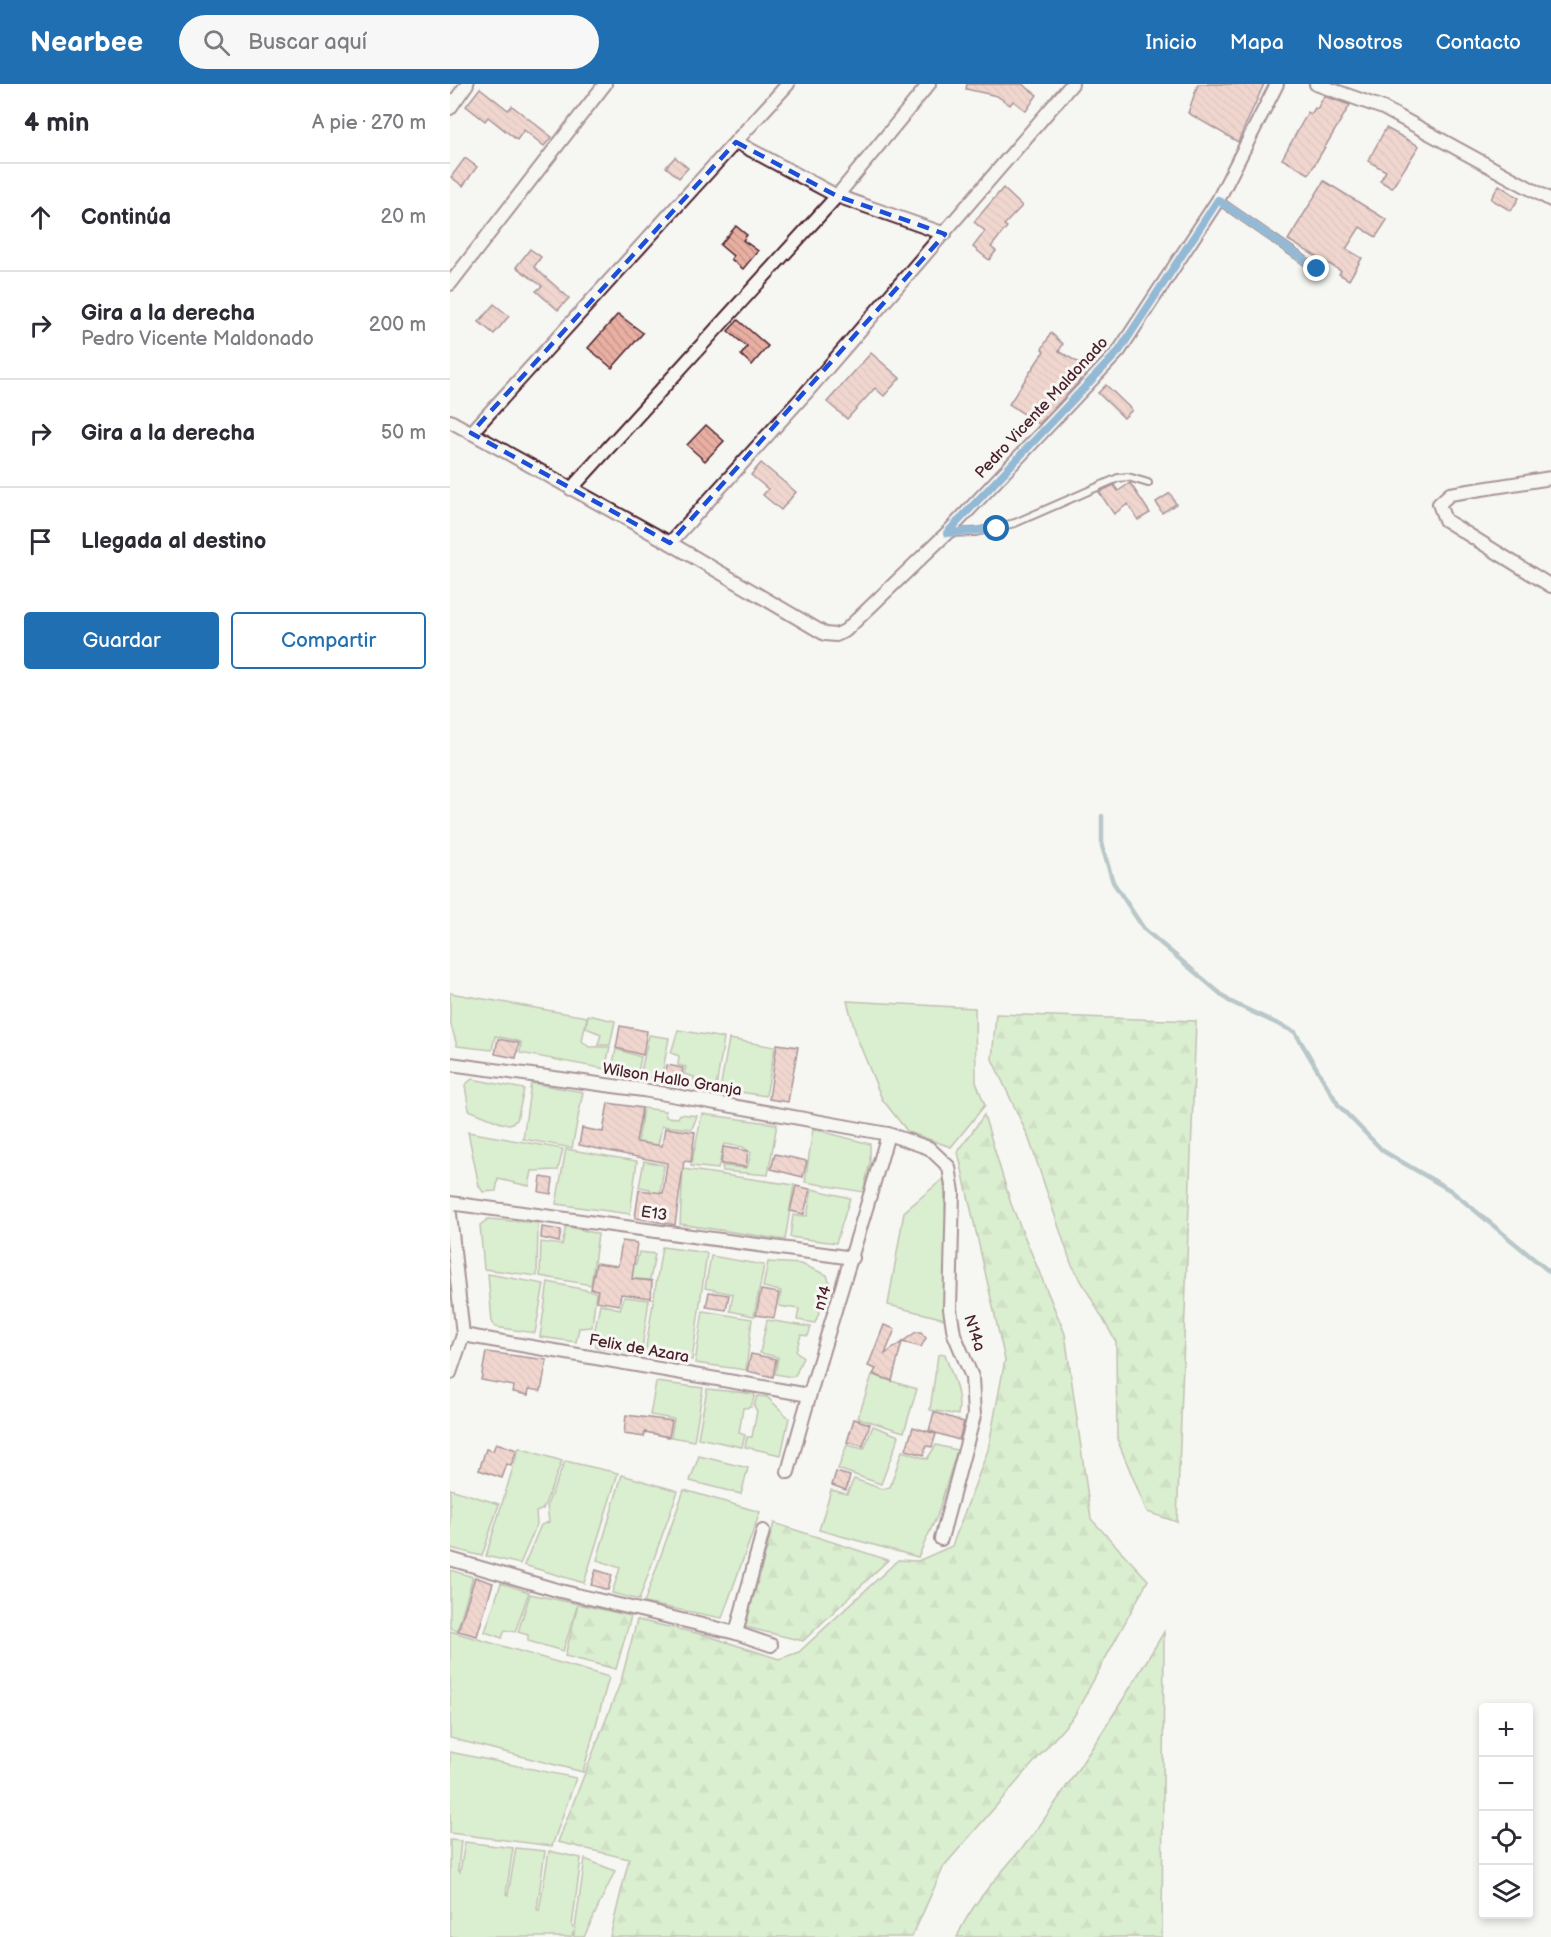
<!DOCTYPE html>
<html lang="es">
<head>
<meta charset="utf-8">
<style>
	body { margin:0; font-family:"Balsamiq Sans",sans-serif; background:#f7f7f7; color:#2b2b33 }
	.controls { position:absolute; right:18px; bottom:18px; display:grid; overflow:hidden; border-radius:6px; box-shadow:0 3px 9px #0003 }
	.controls button { width:54px; height:54px; display:grid; place-items:center; padding:0; border:0; border-bottom:2px solid #e1e1e2; background:#fff; color:#2b2b33; font:30px sans-serif }
	.stop { position:absolute; width:18px; height:18px; margin:-14px; border:4px solid #1f6fb2; border-radius:50%; background:#fff }
	.stop.end { background:#1f6fb2; border-color:#fff; box-shadow:0 2px 6px #0008 }
	.list { margin:0; padding:0; list-style:none }
	h2 { display:flex; justify-content:space-between; align-items:center; height:78px; margin:0; padding:0 24px; font-size:26px }
	h2 small { font-size:20px; font-weight:400; color:#7c7c81 }
	.list li { display:grid; grid-template-columns:39px 1fr auto; gap:18px; align-items:center; box-sizing:border-box; height:108px; padding:0 24px; border-top:2px solid #e1e1e2 }
	.list b { display:block; font-size:22px; white-space:nowrap }
	.list p { margin:0; font-size:20px; white-space:nowrap; color:#7c7c81 }
	.list em { font-size:20px; font-style:normal; color:#7c7c81 }
	.actions { display:flex; gap:12px; padding:18px 24px }
	.actions a { flex:1; padding:14px 0; border:2px solid #1f6fb2; border-radius:6px; text-align:center; font-size:21px; color:#1f6fb2 }
	.actions .main { background:#1f6fb2; color:#fff }
	.icon { flex:none; width:33px; height:33px; fill:none; stroke:currentColor; stroke-width:2; stroke-linecap:round; stroke-linejoin:round }
	.map { position:relative; flex:none; width:1101px; height:1853px; overflow:hidden }
	header { display:flex; align-items:center; gap:36px; box-sizing:border-box; height:84px; padding:0 30px; background:#1f6fb2; color:#fff }
	header strong { font-size:28px }
	nav { display:flex; gap:33px; margin-inline-start:auto; font-size:21px }
	.search { width:420px; height:54px; background:#f7f7f7; display:flex; align-items:center; gap:15px; box-sizing:border-box; padding:0 21px; border-radius:33px; color:#7c7c81; font-size:22px }
	main { display:flex }
	aside { flex:1; background:#fff }
	.map>svg:first-child { display:block }
	.green { fill:#b8e6a4; stroke:#818268; stroke-width:1.5 }
	.forest { fill:url(#forest-firs); stroke:#818268; stroke-width:1.5 }
	.lines { fill:none; stroke-linecap:round; stroke-linejoin:round }
	.stream { stroke:#6f8f97; stroke-width:4.5 }
	.building { fill:url(#building-back-hatch); stroke:#4a1f2b; stroke-width:1.5 }
	.lane-casing { stroke:#4a1f2b; stroke-width:10 }
	.street-casing { stroke:#4a1f2b; stroke-width:16 }
	.lane { stroke:#f6f6f2; stroke-width:6 }
	.street { stroke:#f6f6f2; stroke-width:12 }
	.route { stroke:#1f6fb2; stroke-width:8 }
	.marked { fill:none; stroke:#1d4ed8; stroke-width:4.5; stroke-dasharray:12 8; stroke-linejoin:round }
	.labels { text-anchor:middle; dominant-baseline:central; stroke-width:6; stroke-linejoin:round; paint-order:stroke }
	.street-label { font-size:16px; fill:#4a1f2b; stroke:#f6f6f2 }
</style>
</head>
<body>
<header>
<strong>Nearbee</strong>
<div class="search"><svg class="icon" aria-label="search" viewBox="0 0 24 24"><circle cx="10" cy="10" r="6"/><path d="M15 15l6 6"/></svg>Buscar aquí</div>
<nav><a>Inicio</a><a>Mapa</a><a>Nosotros</a><a>Contacto</a></nav>
</header>
<main>
<aside>
<h2>4 min<small>A pie · 270 m</small></h2>
<ul class="list">
<li><svg class="icon" aria-label="ahead" viewBox="0 0 24 24"><path d="M12 20V5M6 11l6-6 6 6"/></svg><div><b>Continúa</b></div><em>20 m</em></li>
<li><svg class="icon" aria-label="right" viewBox="0 0 24 24"><path d="M7 20v-9h11M14 6l5 5-5 5"/></svg><div><b>Gira a la derecha</b><p>Pedro Vicente Maldonado</p></div><em>200 m</em></li>
<li><svg class="icon" aria-label="right" viewBox="0 0 24 24"><path d="M7 20v-9h11M14 6l5 5-5 5"/></svg><div><b>Gira a la derecha</b></div><em>50 m</em></li>
<li><svg class="icon" aria-label="arrive" viewBox="0 0 24 24"><path d="M6 21V4h12l-3 4 3 4H6"/></svg><div><b>Llegada al destino</b></div></li>
</ul>
<div class="actions"><a class="main">Guardar</a><a>Compartir</a></div>
</aside>
<div class="map">
<svg width="1101" height="1853" viewBox="0 0 1101 1853">
	<defs>
		<pattern id="forest-firs" width="22" height="20" patternUnits="userSpaceOnUse" patternTransform="scale(1.5)"><rect width="22" height="20" fill="#b8e6a4"/><path d="M5 1l3.5 6h-7zM16 11l3.5 6h-7z" fill="#a0c58d"/></pattern>
		<pattern id="building-back-hatch" width="6" height="6" patternUnits="userSpaceOnUse" patternTransform="scale(1.5)"><rect width="6" height="6" fill="#e8afa2"/><path d="M-1 5l2 2M0 0l6 6M5-1l2 2" fill="none" stroke="#c8968c"/></pattern>
	</defs>
	<rect width="100%" height="100%" fill="#f6f6f2"/>
	<filter id="ink" filterUnits="userSpaceOnUse"><feTurbulence type="fractalNoise" baseFrequency=".0167" numOctaves="2"/><feDisplacementMap in="SourceGraphic" scale="12" xChannelSelector="R" yChannelSelector="G"/><feConvolveMatrix kernelMatrix="1 2 1 2 8 2 1 2 1" color-interpolation-filters="sRGB"/></filter>
	<g filter="url(#ink)">
		<g class="green">
			<path d="M 0,909 L 137,933 L 132,957 L 139,963 L 160,963 L 155,985 L 70,969 L 71,958 L 45,952 L 42,966 L 7,962 L 0,937 Z"/>
			<path d="M 397,917 L 525,924 L 526,998 L 535,1021 L 501,1063 L 458,1048 L 432,1015 L 407,954 Z"/>
			<path d="M 138,931 L 165,937 L 160,961 L 148,961 L 151,950 L 136,944 Z"/>
			<path d="M 228,946 L 274,954 L 266,1004 L 243,1002 L 244,993 L 234,990 L 236,983 L 228,981 L 229,972 L 221,969 Z"/>
			<path d="M 199,951 L 219,954 L 211,996 L 190,992 Z"/>
			<path d="M 279,955 L 325,963 L 316,1012 L 270,1005 Z"/>
			<path d="M 166,965 L 191,973 L 187,993 L 161,988 Z"/>
			<path d="M 22,995 L 74,1005 L 67,1036 L 60,1040 L 51,1039 L 19,1026 L 15,1001 Z"/>
			<path d="M 81,999 L 133,1008 L 122,1064 L 73,1055 Z"/>
			<path d="M 193,1024 L 215,1027 L 216,1033 L 228,1034 L 230,1030 L 247,1032 L 242,1045 L 212,1042 L 208,1061 L 188,1058 Z"/>
			<path d="M 252,1030 L 327,1040 L 318,1091 L 273,1087 L 272,1082 L 297,1084 L 301,1069 L 293,1063 L 274,1060 L 268,1085 L 241,1082 Z"/>
			<path d="M 363,1045 L 420,1060 L 420,1079 L 413,1108 L 355,1098 Z"/>
			<path d="M 18,1048 L 113,1065 L 108,1086 L 82,1087 L 79,1102 L 48,1095 L 46,1107 L 33,1108 L 29,1102 Z"/>
			<path d="M 116,1065 L 187,1077 L 180,1130 L 106,1120 Z"/>
			<path d="M 194,1077 L 214,1081 L 210,1111 L 201,1109 L 200,1105 L 189,1103 Z"/>
			<path d="M 233,1085 L 344,1101 L 335,1156 L 230,1140 Z"/>
			<path d="M 494,1094 L 497,1171 L 495,1235 L 438,1221 L 454,1128 Z"/>
			<path d="M 362,1105 L 400,1114 L 386,1159 L 340,1153 L 343,1131 L 357,1132 Z"/>
			<path d="M 38,1135 L 88,1139 L 87,1192 L 34,1185 L 30,1141 Z"/>
			<path d="M 116,1142 L 148,1150 L 141,1201 L 90,1192 L 91,1158 L 112,1161 Z"/>
			<path d="M 212,1163 L 257,1169 L 242,1276 L 195,1269 Z"/>
			<path d="M 189,1168 L 205,1170 L 200,1196 L 178,1194 L 180,1180 L 186,1180 Z"/>
			<path d="M 261,1172 L 314,1181 L 304,1232 L 280,1227 L 283,1210 L 255,1204 Z"/>
			<path d="M 318,1178 L 351,1180 L 377,1191 L 380,1200 L 365,1239 L 347,1236 L 349,1225 L 329,1222 L 331,1207 L 313,1203 Z"/>
			<path d="M 38,1190 L 94,1200 L 85,1249 L 45,1243 L 42,1238 Z"/>
			<path d="M 98,1198 L 146,1208 L 142,1243 L 129,1244 L 126,1258 L 90,1253 Z"/>
			<path d="M 174,1213 L 199,1216 L 191,1271 L 146,1263 L 145,1245 L 150,1220 L 170,1225 Z"/>
			<path d="M 253,1227 L 302,1235 L 296,1286 L 245,1279 Z"/>
			<path d="M 317,1236 L 361,1243 L 358,1252 L 351,1251 L 346,1267 L 353,1273 L 346,1290 L 342,1293 L 325,1290 L 328,1273 L 310,1269 Z"/>
			<path d="M 495,1270 C 501,1291 512,1308 508,1331 L 480,1326 L 488,1271 Z"/>
			<path d="M 422,1291 L 467,1305 L 454,1348 L 408,1334 Z"/>
			<path d="M 206,1298 L 253,1304 L 244,1357 L 221,1353 L 224,1335 L 200,1331 Z"/>
			<path d="M 257,1305 L 305,1310 L 301,1323 L 293,1324 L 289,1349 L 295,1351 L 292,1363 L 248,1354 Z"/>
			<path d="M 307,1312 L 317,1313 L 339,1334 L 331,1371 L 295,1363 L 297,1353 L 302,1353 L 307,1327 L 304,1322 Z"/>
			<path d="M 423,1342 L 449,1352 L 431,1400 L 388,1385 L 397,1361 L 414,1365 Z"/>
			<path d="M 486,1361 L 507,1366 L 487,1432 L 468,1473 L 369,1446 L 381,1406 L 397,1410 L 404,1395 L 432,1405 L 440,1403 L 452,1367 L 477,1375 Z"/>
			<path d="M 69,1364 L 112,1377 L 93,1425 L 86,1428 L 87,1440 L 70,1480 L 36,1472 Z"/>
			<path d="M 249,1372 L 298,1384 L 291,1410 L 240,1397 Z"/>
			<path d="M 115,1377 L 168,1389 L 134,1499 L 74,1481 L 91,1441 L 99,1438 L 97,1421 Z"/>
			<path d="M 172,1391 L 228,1407 L 189,1516 L 162,1509 L 170,1484 L 147,1476 Z"/>
			<path d="M 0,1405 L 49,1420 L 32,1472 L 0,1464 Z"/>
			<path d="M 234,1406 L 310,1428 L 272,1534 L 194,1519 Z"/>
			<path d="M 0,1486 L 23,1493 L 7,1546 L 0,1544 Z"/>
			<path d="M 51,1499 L 79,1508 L 65,1548 L 55,1546 L 52,1554 L 35,1548 Z"/>
			<path d="M 80,1510 L 128,1520 L 113,1567 L 78,1557 L 78,1551 L 68,1548 Z"/>
			<path d="M 0,1547 L 159,1593 L 133,1688 L 0,1654 Z"/>
			<path d="M 0,1668 L 126,1694 L 102,1762 L 0,1749 Z"/>
			<path d="M 0,1756 L 11,1757 L 8,1786 L 10,1788 L 15,1758 L 63,1764 L 56,1810 L 58,1811 L 66,1764 L 95,1767 L 87,1825 L 89,1827 L 99,1767 L 131,1774 L 122,1842 L 125,1844 L 135,1775 L 165,1787 L 134,1853 L 124,1853 L 124,1848 L 121,1853 L 0,1853 Z"/>
		</g>
		<g class="forest">
			<path d="M 546,930 L 746,937 L 727,1438 L 697,1428 L 667,1355 L 666,1258 L 621,1179 L 578,1052 L 542,975 Z"/>
			<path d="M 534,1031 L 561,1120 L 615,1250 L 641,1435 L 698,1496 L 624,1632 L 494,1782 L 462,1853 L 160,1853 L 179,1775 L 108,1758 L 171,1597 L 187,1536 L 255,1551 L 329,1575 L 349,1568 L 448,1476 L 468,1477 L 502,1462 L 538,1366 L 555,1276 L 508,1068 Z"/>
			<path d="M 324,1439 L 438,1476 L 353,1557 L 295,1543 Z"/>
			<path d="M 128,1520 L 181,1532 L 166,1585 L 115,1572 Z"/>
			<path d="M 714,1548 L 712,1853 L 507,1853 C 525,1811 561,1781 588,1744 C 633,1680 674,1615 714,1548 Z"/>
		</g>
		<g class="lines">
			<path class="stream" d="M 652,732 L 652,762 L 663,798 L 694,845 L 779,917 L 845,948 L 889,1022 L 933,1067 L 1000,1106 L 1101,1189"/>
		</g>
		<g class="building">
			<path d="M 517,0 L 572,0 L 587,11 L 576,27 L 563,17 L 560,21 L 547,12 L 516,5 Z"/>
			<path d="M 748,0 L 814,0 L 788,58 L 738,29 Z"/>
			<path d="M 30,4 L 58,26 L 62,22 L 102,53 L 94,62 L 74,46 L 67,56 L 38,33 L 35,37 L 16,22 Z"/>
			<path d="M 874,12 L 900,21 L 859,90 L 832,75 L 858,28 L 861,30 L 865,24 L 867,25 Z"/>
			<path d="M 936,44 L 969,62 L 942,104 L 930,97 L 936,87 L 918,77 Z"/>
			<path d="M 225,73 L 238,84 L 229,94 L 216,83 Z"/>
			<path d="M 15,74 L 27,83 L 13,102 L 1,93 Z"/>
			<path d="M 874,97 L 937,136 L 926,153 L 910,143 L 896,165 L 912,174 L 899,196 L 889,190 L 891,187 L 838,156 Z"/>
			<path d="M 1049,101 L 1069,114 L 1061,127 L 1041,115 Z"/>
			<path d="M 553,104 L 572,122 L 554,141 L 557,143 L 541,163 L 546,167 L 539,176 L 523,163 L 535,147 L 524,138 Z"/>
			<path d="M 286,142 L 297,151 L 293,156 L 308,167 L 293,185 L 281,175 L 283,172 L 270,161 Z"/>
			<path d="M 80,165 L 91,173 L 84,183 L 119,214 L 108,226 L 86,207 L 92,202 L 66,183 Z"/>
			<path d="M 44,220 L 59,232 L 44,250 L 29,238 Z"/>
			<path d="M 168,230 L 193,249 L 162,284 L 138,264 Z"/>
			<path d="M 288,236 L 318,262 L 302,281 L 291,271 L 297,263 L 278,247 Z"/>
			<path d="M 601,249 L 613,260 L 609,267 L 637,284 L 627,300 L 589,340 L 559,320 L 594,267 L 592,265 Z"/>
			<path d="M 421,269 L 450,294 L 434,312 L 425,304 L 397,335 L 377,318 Z"/>
			<path d="M 656,301 L 682,326 L 674,334 L 648,309 Z"/>
			<path d="M 256,341 L 274,357 L 255,377 L 237,361 Z"/>
			<path d="M 311,379 L 346,408 L 331,426 L 313,411 L 318,405 L 301,391 Z"/>
			<path d="M 680,399 L 700,429 L 688,436 L 678,420 L 664,430 L 649,408 L 664,401 L 668,407 Z"/>
			<path d="M 720,409 L 726,420 L 712,429 L 706,418 Z"/>
			<path d="M 170,942 L 197,947 L 193,971 L 166,964 Z"/>
			<path d="M 48,955 L 69,959 L 66,974 L 45,970 Z"/>
			<path d="M 327,960 L 348,963 L 338,1018 L 319,1015 Z"/>
			<path d="M 217,981 L 233,984 L 230,1003 L 213,1000 Z"/>
			<path d="M 158,1019 L 192,1024 L 186,1058 L 212,1062 L 215,1044 L 245,1048 L 241,1078 L 234,1077 L 225,1141 L 185,1134 L 189,1106 L 213,1109 L 217,1079 L 129,1061 L 132,1044 L 153,1048 Z"/>
			<path d="M 273,1063 L 298,1067 L 296,1083 L 271,1080 Z"/>
			<path d="M 325,1070 L 357,1077 L 353,1093 L 321,1085 Z"/>
			<path d="M 91,1093 L 103,1095 L 101,1110 L 89,1108 Z"/>
			<path d="M 346,1102 L 360,1105 L 354,1130 L 340,1127 Z"/>
			<path d="M 92,1143 L 111,1146 L 109,1158 L 91,1154 Z"/>
			<path d="M 172,1157 L 187,1159 L 182,1195 L 202,1197 L 201,1214 L 171,1210 L 169,1221 L 146,1217 L 148,1206 L 141,1205 L 146,1179 L 168,1182 Z"/>
			<path d="M 311,1206 L 329,1209 L 324,1234 L 306,1231 Z"/>
			<path d="M 259,1208 L 279,1211 L 276,1226 L 256,1223 Z"/>
			<path d="M 434,1241 L 445,1245 L 435,1270 L 466,1248 L 471,1248 L 476,1254 L 471,1263 L 452,1258 L 442,1297 L 423,1290 L 426,1285 L 418,1282 Z"/>
			<path d="M 36,1268 L 97,1276 L 91,1307 L 79,1305 L 78,1311 L 63,1308 L 64,1302 L 31,1296 Z"/>
			<path d="M 301,1270 L 326,1275 L 323,1293 L 297,1287 Z"/>
			<path d="M 484,1328 L 514,1338 L 509,1356 L 479,1347 Z"/>
			<path d="M 176,1331 L 222,1337 L 219,1353 L 195,1348 L 194,1353 L 174,1350 Z"/>
			<path d="M 404,1335 L 420,1340 L 413,1362 L 397,1358 Z"/>
			<path d="M 463,1343 L 486,1350 L 482,1363 L 476,1362 L 474,1371 L 456,1366 Z"/>
			<path d="M 46,1359 L 67,1366 L 61,1382 L 57,1380 L 52,1394 L 29,1386 L 36,1365 L 43,1367 Z"/>
			<path d="M 386,1388 L 400,1392 L 396,1406 L 382,1401 Z"/>
			<path d="M 146,1486 L 162,1491 L 158,1506 L 141,1501 Z"/>
			<path d="M 25,1493 L 43,1499 L 27,1552 L 8,1547 Z"/>
		</g>
		<g class="lines">
			<g class="lane-casing">
				<g id="lane">
					<path d="M 768,116 L 867,185"/>
					<path d="M 497,449 L 526,448 L 565,439 L 668,394 L 678,393 L 698,399"/>
				</g>
			</g>
			<g class="street-casing">
				<g id="street">
					<path d="M 866,0 L 933,24 L 1101,116"/>
					<path d="M 0,24 L 17,0"/>
					<path d="M 286,58 L 387,112 L 495,150"/>
					<path d="M 0,200 L 155,0"/>
					<path d="M 0,337 L 220,459 L 375,550 L 386,551 L 395,547 L 497,449 L 669,267 L 768,116 L 827,0"/>
					<path d="M 21,349 L 338,0"/>
					<path d="M 1101,394 L 1000,410 L 989,420 L 995,436 L 1101,502"/>
					<path d="M 121,405 L 387,112 L 479,0"/>
					<path d="M 220,459 L 355,310 L 622,0"/>
					<path d="M 0,980 L 193,1006 L 438,1050 L 479,1064 L 499,1083 L 503,1108 L 500,1225 L 504,1250 L 522,1293 L 524,1332 L 491,1455"/>
					<path d="M 0,1119 L 403,1174"/>
					<path d="M 0,1130 L 13,1251 L 0,1289"/>
					<path d="M 13,1251 L 359,1311"/>
					<path d="M 338,1388 C 368,1274 406,1163 438,1050"/>
					<path d="M 0,1475 L 110,1507 L 286,1549 L 321,1561"/>
					<path d="M 286,1549 L 313,1447"/>
				</g>
			</g>
			<use href="#lane" class="lane"/>
			<use href="#street" class="street"/>
		</g>
	</g>
	<g class="lines" filter="url(#ink)">
		<path class="route" d="M 547,445 L 497,449 L 669,267 L 768,116 L 867,185"/>
	</g>
	<path d="M0 0H1101V1853H0ZM 286,58 L 387,112 L 495,150 L 220,459 L 21,349 Z" fill="#f6f6f2" fill-opacity=".55" fill-rule="evenodd"/>
	<path class="marked" d="M 286,58 L 387,112 L 495,150 L 220,459 L 21,349 Z"/>
	<g class="labels">
		<g class="street-label">
			<text transform="translate(592 324) rotate(-47)">Pedro Vicente Maldonado</text>
			<text transform="translate(222 996) rotate(9)">Wilson Hallo Granja</text>
			<text transform="translate(204 1130) rotate(8)">E13</text>
			<text transform="translate(373 1214) rotate(-72)">n14</text>
			<text transform="translate(524 1249) rotate(72)">N14a</text>
			<text transform="translate(189 1265) rotate(10)">Felix de Azara</text>
		</g>
	</g>
</svg>
<div class="controls">
<button>+</button>
<button>−</button>
<button><svg class="icon" aria-label="locate" viewBox="0 0 24 24"><circle cx="12" cy="12" r="6"/><path d="M12 2v4M12 18v4M2 12h4M18 12h4"/></svg></button>
<button><svg class="icon" aria-label="layers" viewBox="0 0 24 24"><path d="M12 4l9 5-9 5-9-5zM3 14l9 5 9-5"/></svg></button>
</div>
<div class="stop" style="left:547px;top:445px"></div>
<div class="stop end" style="left:867px;top:185px"></div>
</div>
</main>
</body>
</html>
